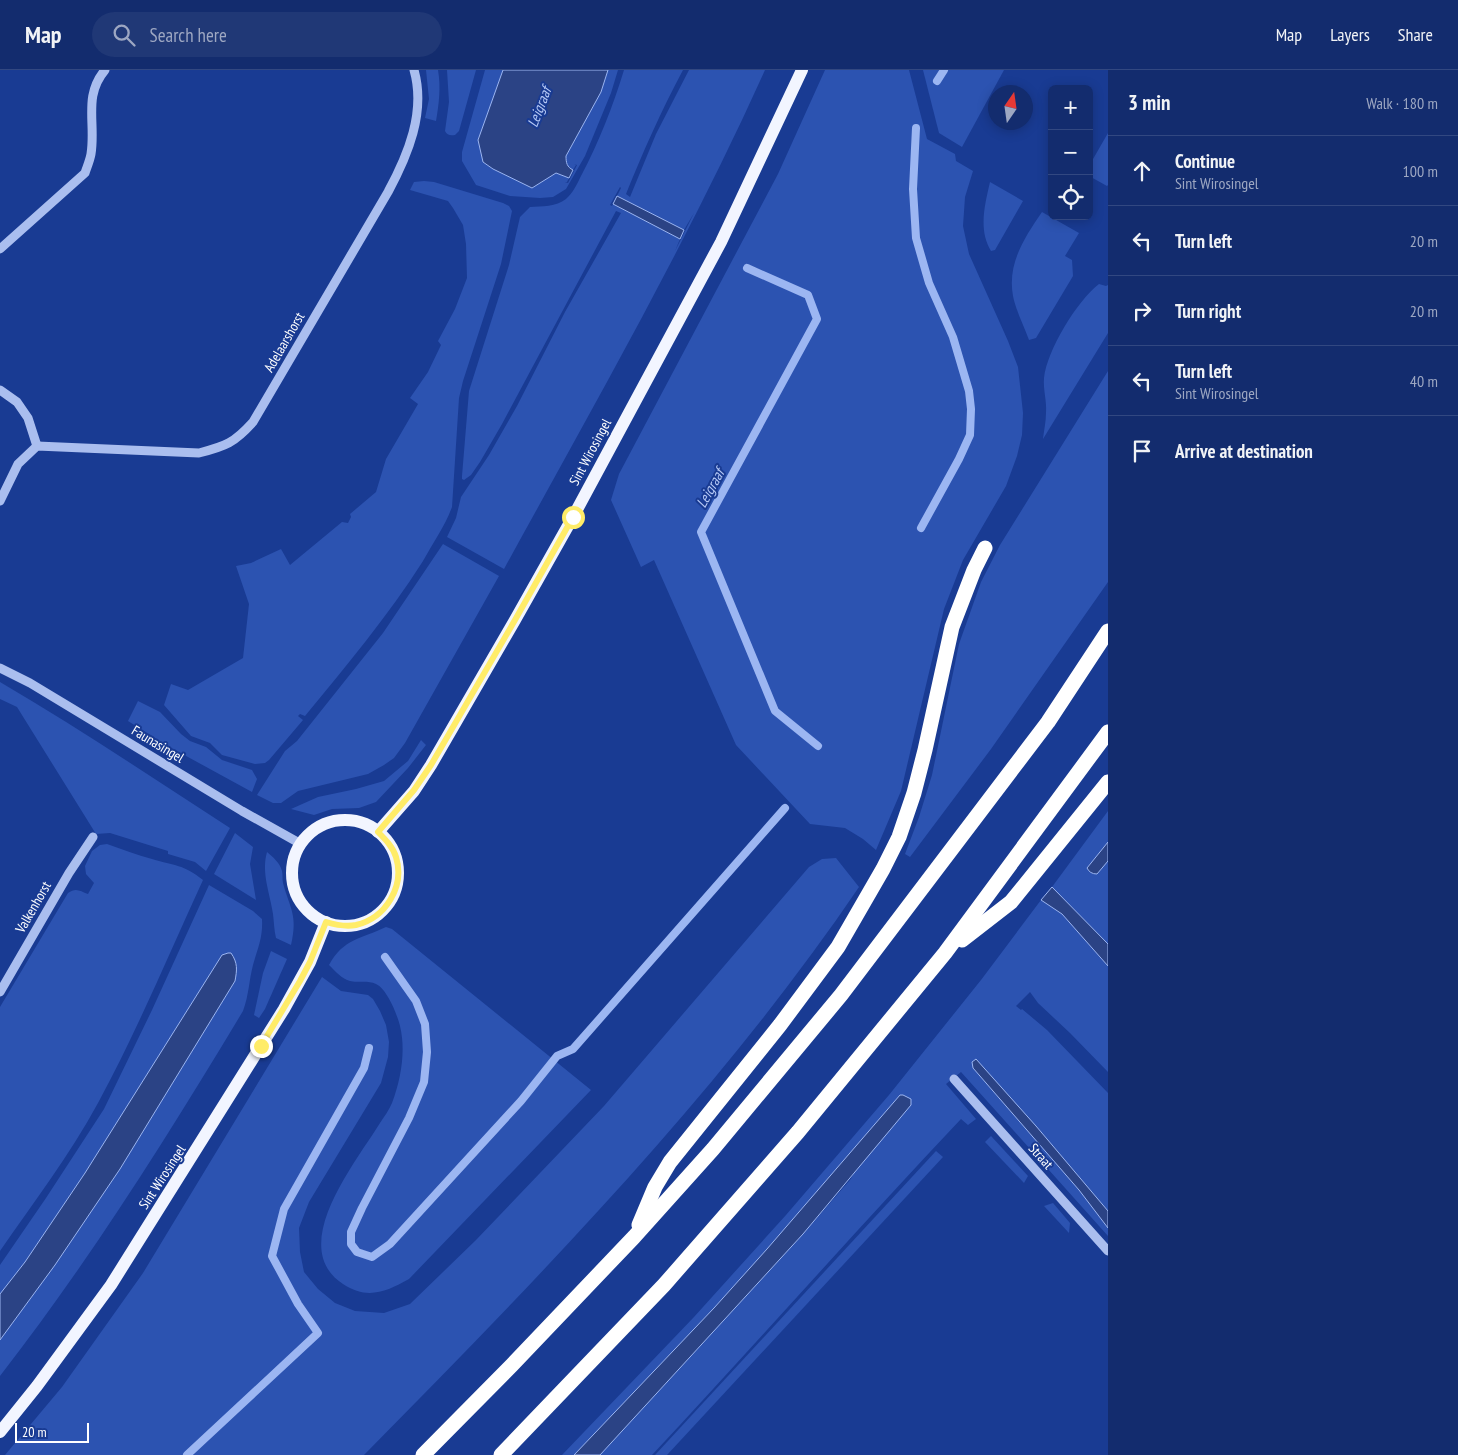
<!DOCTYPE html>
<html lang="en">
<head>
<meta charset="utf-8">
<style>
	body { margin:0; font-family:"PT Sans Narrow",sans-serif; background:#203876; color:#f1f3f6 }
	.controls { position:absolute; right:15px; top:15px; display:grid; overflow:hidden; border-radius:8px; box-shadow:0 2px 12px #0003 }
	.controls button { width:45px; height:45px; display:grid; place-items:center; padding:0; border:0; border-bottom:1px solid #324881; background:#132c6e; color:#f1f3f6; font:25px sans-serif }
	.compass { position:absolute; left:988px; top:15px; width:45px; height:45px; border-radius:50%; background:#132c6e; box-shadow:0 2px 12px #0003; rotate:13deg }
	.scale { position:absolute; left:15px; bottom:12px; width:74px; box-sizing:border-box; padding-left:5px; border:2px solid #fff; border-top:0; font-size:14px; line-height:18px; white-space:nowrap; color:#fff; -webkit-text-stroke:4px #193b93; paint-order:stroke }
	.stop { position:absolute; width:15px; height:15px; margin:-11px; border:4px solid #ffec68; border-radius:50%; background:#fff }
	.stop.end { background:#ffec68; border-color:#fff; box-shadow:0 1px 5px #0008 }
	.list { margin:0; padding:0; list-style:none }
	h2 { display:flex; justify-content:space-between; align-items:center; height:65px; margin:0; padding:0 20px; font-size:21px }
	h2 small { font-size:16px; font-weight:400; color:#9da7c2 }
	.list li { display:grid; grid-template-columns:32px 1fr auto; gap:15px; align-items:center; box-sizing:border-box; height:70px; padding:0 20px; border-top:1px solid #324881 }
	.list b { display:block; font-size:19px; white-space:nowrap }
	.list p { margin:0; font-size:16px; white-space:nowrap; color:#9da7c2 }
	.list em { font-size:16px; font-style:normal; color:#9da7c2 }
	.icon { flex:none; width:28px; height:28px; fill:none; stroke:currentColor; stroke-width:2; stroke-linecap:round; stroke-linejoin:round }
	.map { position:relative; flex:none; width:1108px; height:1385px; overflow:hidden }
	header { display:flex; align-items:center; gap:30px; box-sizing:border-box; height:70px; padding:0 25px; background:#132c6e; border-bottom:1px solid #324881 }
	header strong { font-size:24px }
	nav { display:flex; gap:28px; margin-inline-start:auto; font-size:18px }
	.search { width:350px; height:45px; background:#203876; display:flex; align-items:center; gap:12px; box-sizing:border-box; padding:0 18px; border-radius:28px; color:#9da7c2; font-size:19px }
	main { display:flex }
	aside { flex:1; background:#132c6e }
	.map>svg:first-child { display:block }
	.green { fill:#2c53b1; fill-rule:evenodd }
	.water { fill:#2b4385; stroke:#9cb6f2 }
	.lines { fill:none; stroke-linecap:round; stroke-linejoin:round }
	.stream { stroke:#9cb6f2; stroke-width:8 }
	.minor { stroke:#aabeef; stroke-width:9 }
	.major { stroke:#f2f5ff; stroke-width:12 }
	.highway { stroke:#fff; stroke-width:15 }
	.route { stroke:#ffec68; stroke-width:6 }
	.labels { text-anchor:middle; dominant-baseline:central; stroke-width:4; stroke-linejoin:round; paint-order:stroke }
	.street-label { font-size:14px; fill:#fff; stroke:#193b93 }
	.water-label { font-size:15px; font-style:italic; fill:#b6c9f6; stroke:#193b93 }
</style>
</head>
<body>
<header>
<strong>Map</strong>
<div class="search"><svg class="icon" aria-label="search" viewBox="0 0 24 24"><circle cx="10" cy="10" r="6"/><path d="M15 15l6 6"/></svg>Search here</div>
<nav><a>Map</a><a>Layers</a><a>Share</a></nav>
</header>
<main>
<div class="map">
<svg width="1108" height="1385" viewBox="0 0 1108 1385">
	<rect width="100%" height="100%" fill="#193b93"/>
	<g class="green">
		<path d="M 426,0 L 438,0 C 441,17 439,34 436,51 L 425,48 L 429,29 Z"/>
		<path d="M 447,0 L 476,0 L 459,61 L 455,65 C 450,66 447,65 445,61 L 449,32 Z"/>
		<path d="M 485,0 L 503,0 L 493,30 L 483,92 L 493,99 L 532,118 L 556,103 L 569,108 L 567,112 L 565,112 L 568,113 L 577,95 L 574,94 L 576,95 L 573,100 C 567,97 566,93 566,86 L 601,22 L 608,0 L 618,0 L 611,23 L 585,86 L 566,119 L 553,127 L 540,128 L 510,126 L 476,115 L 462,91 L 462,82 Z"/>
		<path d="M 624,0 L 683,0 C 661,41 643,82 626,124 L 630,127 L 656,64 L 689,0 L 765,0 C 688,171 594,335 504,499 L 447,467 L 456,448 L 461,427 L 489,385 L 517,336 L 565,242 L 621,143 L 616,141 L 502,354 L 480,392 L 471,405 L 464,410 L 462,409 L 462,406 L 469,321 L 509,195 L 520,147 L 530,137 C 542,136 556,137 566,129 C 573,123 577,114 581,106 C 599,72 613,36 624,0 ZM 620,117 L 621,118 L 617,126 L 684,160 L 694,143 L 675,181 L 680,169 L 613,134 L 612,136 L 610,135 Z"/>
		<path d="M 825,0 L 909,0 L 927,69 L 955,84 L 956,91 L 973,101 L 965,127 L 963,156 L 969,184 L 1008,271 L 1018,297 L 1023,343 L 1022,365 L 1017,386 L 1006,416 L 963,490 L 944,539 L 901,721 L 876,780 L 863,769 L 845,758 L 810,754 L 736,675 L 654,490 L 641,497 L 611,430 L 619,404 L 778,104 Z"/>
		<path d="M 923,0 L 1004,0 L 962,77 L 939,63 Z"/>
		<path d="M 1108,63 L 1108,115 L 1107,116 L 1089,106 L 1089,96 Z"/>
		<path d="M 424,111 L 434,112 L 503,133 L 509,136 L 512,141 L 501,194 L 463,311 L 459,328 L 452,437 C 445,456 433,473 423,491 C 388,546 346,596 305,646 L 300,644 L 298,646 L 303,650 L 269,690 L 265,693 L 255,694 L 222,685 L 210,673 L 191,666 L 164,635 L 171,614 L 188,620 L 243,588 L 249,534 L 236,496 L 251,493 L 281,479 L 290,495 L 342,452 L 348,453 L 351,447 L 350,444 L 376,422 L 386,389 L 418,334 L 410,328 L 428,302 L 441,275 L 438,271 L 455,239 L 467,208 L 466,174 L 463,155 L 453,138 L 448,131 L 410,120 L 414,112 Z"/>
		<path d="M 990,112 L 1023,131 L 995,180 L 991,181 C 978,160 985,134 990,112 Z"/>
		<path d="M 1042,142 L 1079,163 L 1065,186 L 1072,190 L 1073,206 L 1036,268 L 1029,270 C 1024,256 1016,241 1013,226 C 1007,193 1025,167 1042,142 Z"/>
		<path d="M 1099,214 L 1106,216 L 1108,215 L 1108,263 L 1043,369 C 1044,360 1046,351 1046,343 C 1047,331 1043,320 1044,308 C 1047,280 1077,231 1099,214 Z"/>
		<path d="M 1108,301 L 1108,512 L 991,679 L 910,787 L 905,784 L 919,747 L 932,705 L 959,574 L 981,512 L 1000,475 Z"/>
		<path d="M 443,474 L 499,506 L 405,673 L 394,688 L 384,695 L 368,704 L 298,721 L 281,733 L 273,733 L 257,725 L 285,681 L 297,671 L 383,563 Z"/>
		<path d="M 0,612 C 79,658 154,709 230,758 L 206,801 L 195,792 L 168,784 L 168,781 L 110,763 L 96,764 L 17,637 L 0,629 Z"/>
		<path d="M 138,631 L 160,642 L 181,664 L 190,671 L 206,677 L 222,690 L 252,700 L 257,709 L 252,722 L 166,675 L 128,651 Z"/>
		<path d="M 421,670 L 426,675 L 408,698 L 376,732 L 359,738 L 332,739 L 314,745 L 291,739 L 318,727 L 356,719 L 384,711 L 408,691 Z"/>
		<path d="M 1108,741 L 1108,772 L 1087,798 L 1097,804 L 1108,791 L 1108,874 L 1052,817 Z"/>
		<path d="M 235,763 L 253,777 L 250,794 L 256,830 L 214,804 Z"/>
		<path d="M 107,774 C 122,779 137,785 152,789 C 175,796 183,794 203,810 C 169,884 137,961 98,1033 C 70,1085 33,1133 0,1181 L 0,937 L 68,823 C 76,817 80,821 88,824 L 94,813 L 86,804 L 85,796 L 92,781 L 100,775 Z"/>
		<path d="M 267,782 C 273,787 280,793 282,801 C 283,805 282,809 283,813 C 290,839 298,845 291,875 L 276,868 C 274,860 274,852 273,844 C 270,823 261,803 267,782 Z"/>
		<path d="M 836,788 L 859,817 C 718,1025 540,1206 364,1385 L 5,1385 L 62,1317 L 143,1203 L 322,907 L 341,921 L 368,925 L 373,929 L 380,941 L 386,955 L 389,972 L 388,987 L 381,1013 L 309,1132 L 299,1158 L 300,1182 L 304,1202 L 318,1219 L 335,1233 L 355,1241 L 384,1243 L 410,1234 L 476,1170 L 604,1036 L 809,797 L 822,789 Z"/>
		<path d="M 209,815 L 253,841 L 262,849 C 263,868 258,877 253,895 C 249,910 249,925 243,941 C 168,1066 90,1190 0,1306 L 0,1270 L 55,1195 L 120,1099 L 235,911 L 228,883 L 222,885 L 85,1103 L 25,1192 L 0,1224 L 0,1195 L 46,1128 L 104,1039 L 152,940 Z"/>
		<path d="M 1041,830 L 1062,844 L 1108,896 L 1108,1002 L 1070,963 L 1038,933 L 1030,922 L 1016,936 L 1021,940 L 1022,939 L 1047,960 L 1108,1023 L 1108,1141 L 1036,1056 L 973,998 L 1079,1120 L 1108,1158 L 1108,1166 L 961,1002 L 946,1014 L 976,1049 L 968,1055 L 961,1049 C 856,1160 756,1274 652,1385 L 600,1385 L 803,1164 L 850,1110 L 900,1025 L 767,1179 L 714,1238 L 574,1385 L 562,1385 L 694,1247 L 786,1145 L 889,1025 L 981,910 Z"/>
		<path d="M 386,857 L 392,859 L 591,1020 L 409,1209 C 386,1222 367,1230 343,1214 C 286,1177 356,1092 380,1053 C 384,1047 389,1040 392,1033 C 401,1009 406,981 400,956 C 397,944 387,919 376,914 C 368,910 359,913 350,911 C 342,909 335,901 329,895 C 344,868 361,869 386,857 Z"/>
		<path d="M 271,881 L 287,889 L 265,939 L 259,948 L 254,945 L 263,903 Z"/>
		<path d="M 991,1066 L 1028,1106 L 1024,1113 L 985,1072 Z"/>
		<path d="M 936,1081 L 943,1087 L 667,1385 L 655,1385 Z"/>
		<path d="M 1053,1133 L 1070,1153 L 1069,1163 L 1044,1136 Z"/>
	</g>
	<g class="water">
		<path d="M 503,0 L 608,0 L 601,22 L 566,86 C 566,93 567,97 573,100 L 569,108 L 556,103 L 532,118 L 493,99 L 483,92 L 478,70 Z"/>
		<path d="M 617,126 L 684,160 L 680,169 L 613,134 Z"/>
		<path d="M 1108,772 L 1108,791 L 1097,804 C 1092,804 1089,802 1087,798 Z"/>
		<path d="M 1052,817 L 1108,874 L 1108,896 L 1062,844 L 1041,830 Z"/>
		<path d="M 228,883 L 231,883 C 238,893 237,900 235,911 L 120,1099 L 55,1195 L 0,1270 L 0,1224 L 25,1192 L 85,1103 L 222,885 Z"/>
		<path d="M 976,989 L 1036,1056 L 1108,1141 L 1108,1158 L 1079,1120 L 973,998 L 972,992 Z"/>
		<path d="M 900,1025 L 903,1025 L 911,1029 L 911,1035 L 803,1164 L 600,1385 L 574,1385 L 714,1238 L 767,1179 Z"/>
	</g>
	<g class="lines">
		<g class="stream">
			<path d="M 937,11 L 944,0"/>
			<path d="M 916,58 L 913,119 L 916,168 L 929,213 L 953,267 L 969,321 L 971,339 L 970,365 L 959,389 L 921,458"/>
			<path d="M 747,198 L 808,225 L 817,249 L 701,462 L 775,641 L 818,676"/>
			<path d="M 385,887 L 416,931 L 425,954 L 427,982 L 424,1012 L 409,1048 L 362,1138 L 351,1162 L 351,1174 L 357,1182 L 372,1187 L 390,1174 L 521,1031 L 557,986 L 573,979 L 785,738"/>
			<path d="M 187,1385 L 318,1263 L 298,1234 L 272,1186 L 284,1139 L 364,998 L 369,978"/>
		</g>
		<g class="minor">
			<path d="M 0,179 L 85,103 C 87,97 90,90 91,84 C 96,53 83,26 105,0"/>
			<path d="M 0,320 L 17,332 L 28,348 L 37,376"/>
			<path d="M 0,431 L 18,394 L 37,376 L 199,383 C 226,376 234,373 253,352 L 388,122 C 408,85 426,42 414,0"/>
			<path d="M 0,598 L 30,613 L 242,741 L 301,774"/>
			<path d="M 0,922 L 69,803 L 93,767"/>
			<path d="M 954,1009 L 1108,1181"/>
		</g>
		<g class="major">
			<circle cx="345" cy="803" r="53"/>
			<path d="M 378,762 L 414,721 L 431,695 L 515,550 L 573,447 L 721,172 L 802,0"/>
			<path d="M 0,1362 L 37,1316 L 111,1215 L 284,939 L 310,892 L 326,852"/>
		</g>
		<g class="highway">
			<path d="M 962,870 L 1011,832 L 1108,712"/>
			<path d="M 639,1155 L 655,1117 L 670,1092 L 780,955 L 838,877 L 883,799 L 899,767 L 914,723 L 925,680 L 952,557 L 974,500 L 985,478"/>
			<path d="M 423,1385 L 512,1295 L 634,1167 L 713,1079 L 841,925 L 1048,652 L 1108,561"/>
			<path d="M 501,1385 L 664,1215 L 798,1062 L 945,883 L 1108,662"/>
		</g>
	</g>
	<g class="lines">
		<path class="route" d="M 261,976 L 300,911 L 310,892 L 326,852 C 336,855 346,857 356,855 C 386,848 405,816 396,787 C 393,777 385,769 378,762 L 414,720 L 431,695 L 515,550 L 573,447"/>
	</g>
	<g class="labels">
		<g class="street-label">
			<text transform="translate(284 272) rotate(-60)">Adelaarshorst</text>
			<text transform="translate(590 382) rotate(-62)">Sint Wirosingel</text>
			<text transform="translate(158 674) rotate(31)">Faunasingel</text>
			<text transform="translate(33 837) rotate(-60)">Valkenhorst</text>
			<text transform="translate(1041 1086) rotate(48)">Straat</text>
			<text transform="translate(162 1107) rotate(-57)">Sint Wirosingel</text>
		</g>
		<g class="water-label">
			<text transform="translate(539 37) rotate(-69)">Leigraaf</text>
			<text transform="translate(710 418) rotate(-61)">Leigraaf</text>
		</g>
	</g>
</svg>
<div class="controls">
<button>+</button>
<button>−</button>
<button><svg class="icon" aria-label="locate" viewBox="0 0 24 24"><circle cx="12" cy="12" r="6"/><path d="M12 2v4M12 18v4M2 12h4M18 12h4"/></svg></button>
</div>
<svg class="compass" viewBox="-18 -18 36 36"><path d="M0-13l5 13h-10z" fill="#e53935"/><path d="M0 13l5-13h-10z" fill="#9da7c2"/></svg>
<div class="scale">20 m</div>
<div class="stop" style="left:573px;top:447px"></div>
<div class="stop end" style="left:261px;top:976px"></div>
</div>
<aside>
<h2>3 min<small>Walk · 180 m</small></h2>
<ul class="list">
<li><svg class="icon" aria-label="ahead" viewBox="0 0 24 24"><path d="M12 20V5M6 11l6-6 6 6"/></svg><div><b>Continue</b><p>Sint Wirosingel</p></div><em>100 m</em></li>
<li><svg class="icon" aria-label="left" viewBox="0 0 24 24"><path d="M17 20v-9H6M10 6l-5 5 5 5"/></svg><div><b>Turn left</b></div><em>20 m</em></li>
<li><svg class="icon" aria-label="right" viewBox="0 0 24 24"><path d="M7 20v-9h11M14 6l5 5-5 5"/></svg><div><b>Turn right</b></div><em>20 m</em></li>
<li><svg class="icon" aria-label="left" viewBox="0 0 24 24"><path d="M17 20v-9H6M10 6l-5 5 5 5"/></svg><div><b>Turn left</b><p>Sint Wirosingel</p></div><em>40 m</em></li>
<li><svg class="icon" aria-label="arrive" viewBox="0 0 24 24"><path d="M6 21V4h12l-3 4 3 4H6"/></svg><div><b>Arrive at destination</b></div></li>
</ul>
</aside>
</main>
</body>
</html>
